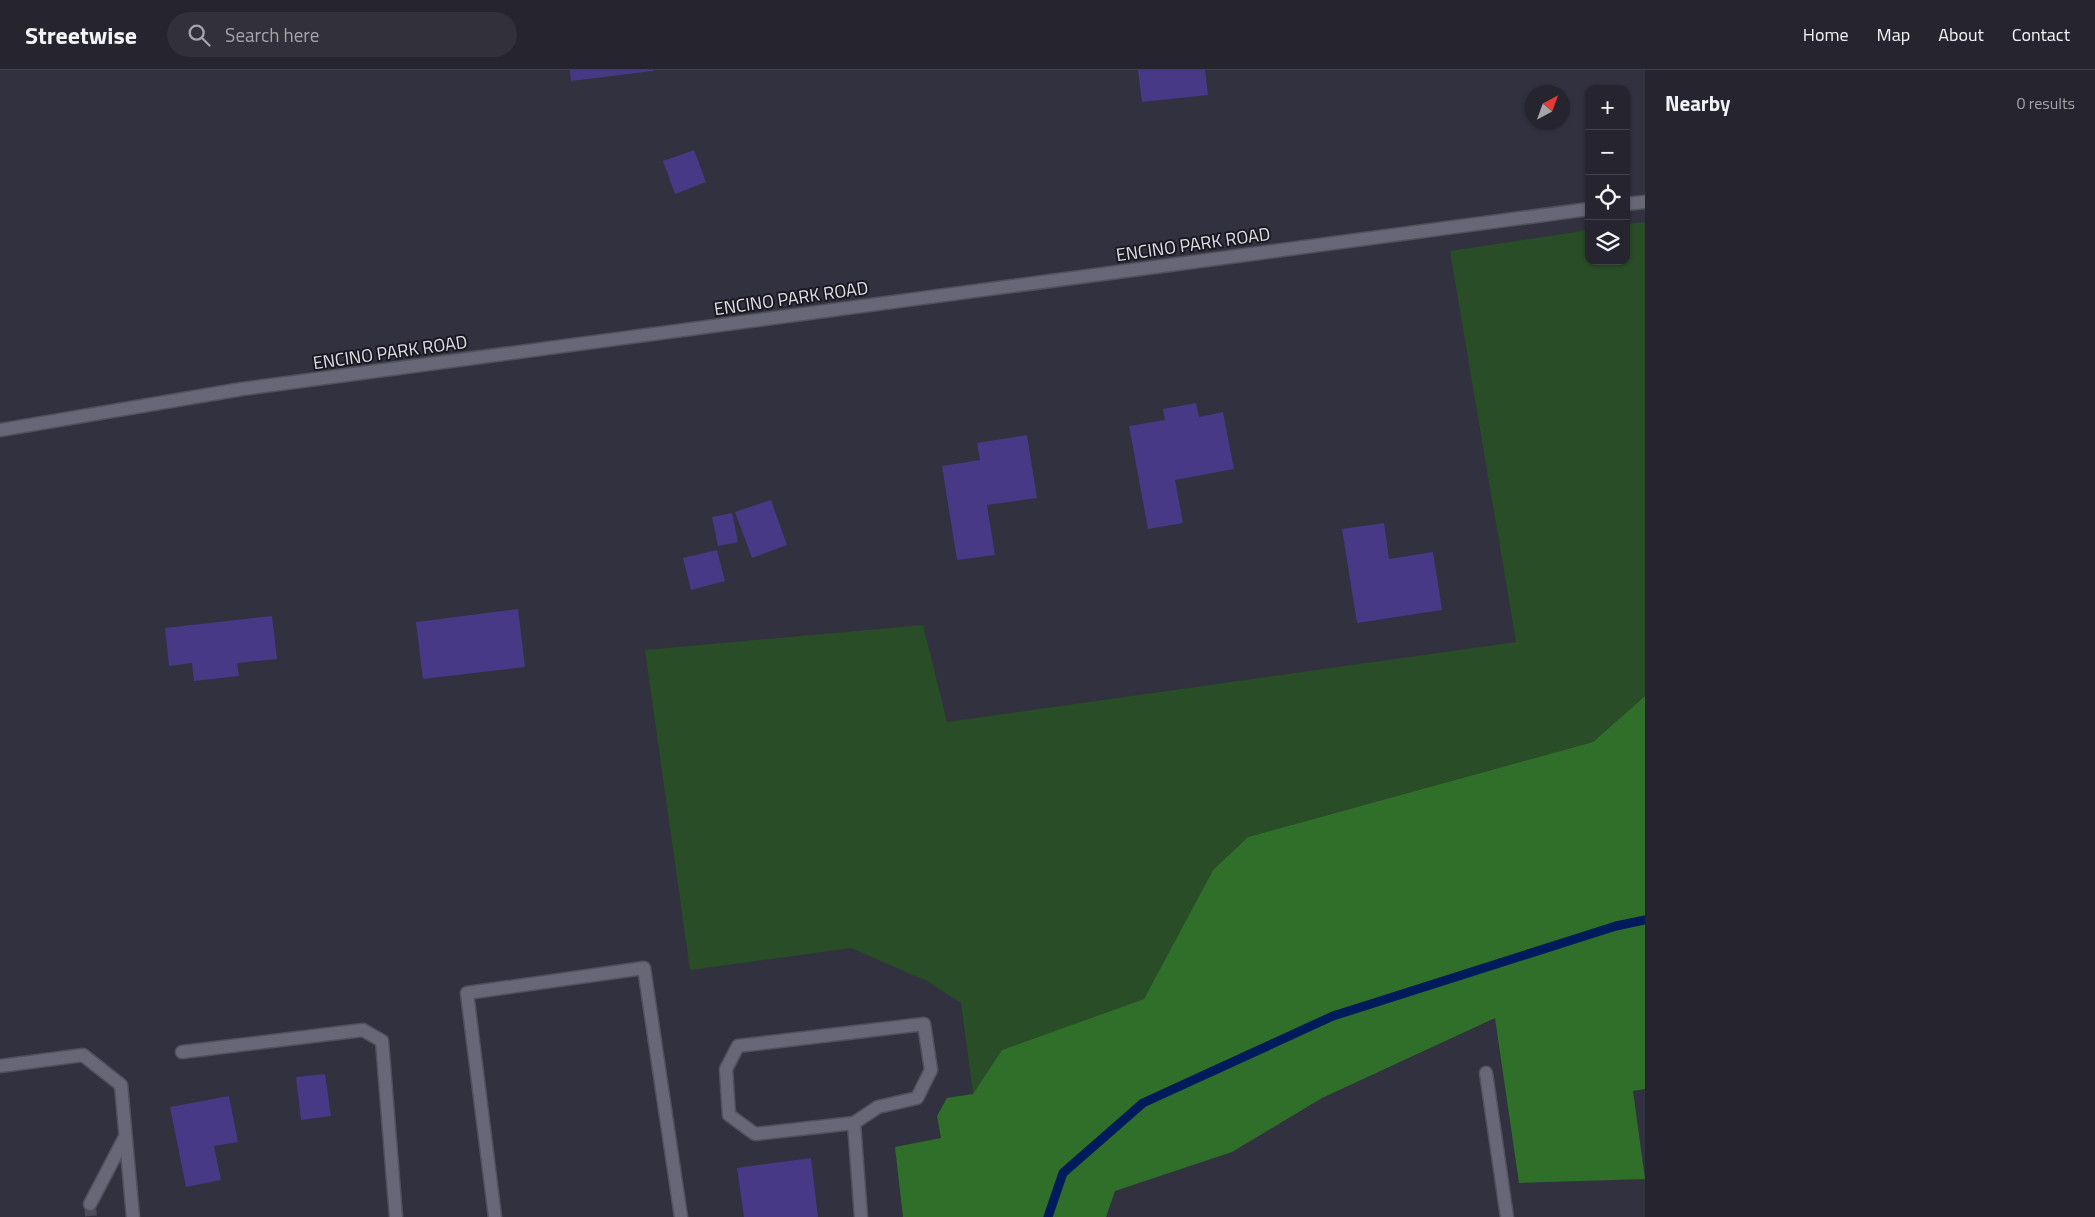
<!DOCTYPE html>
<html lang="en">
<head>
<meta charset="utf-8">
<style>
	body { margin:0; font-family:"Titillium Web",sans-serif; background:#32313b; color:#f1f3f6 }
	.controls { position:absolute; right:15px; top:15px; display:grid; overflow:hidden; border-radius:10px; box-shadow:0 1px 4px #0004 }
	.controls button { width:45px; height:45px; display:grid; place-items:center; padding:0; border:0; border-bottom:1px solid #42424b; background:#26252f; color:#f1f3f6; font:25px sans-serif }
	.compass { position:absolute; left:1525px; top:15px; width:45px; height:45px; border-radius:50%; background:#26252f; box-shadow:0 1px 4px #0004; rotate:41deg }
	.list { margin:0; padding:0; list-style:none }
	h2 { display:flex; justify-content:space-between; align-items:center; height:65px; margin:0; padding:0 20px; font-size:21px }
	h2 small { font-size:16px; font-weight:400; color:#a4a5aa }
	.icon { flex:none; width:28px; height:28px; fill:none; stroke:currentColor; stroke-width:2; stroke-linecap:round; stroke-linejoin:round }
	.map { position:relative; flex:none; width:1645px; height:1147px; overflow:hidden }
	header { display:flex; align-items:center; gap:30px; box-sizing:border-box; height:70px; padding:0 25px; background:#26252f; border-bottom:1px solid #42424b }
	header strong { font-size:24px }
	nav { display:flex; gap:28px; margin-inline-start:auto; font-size:18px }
	.search { width:350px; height:45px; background:#32313b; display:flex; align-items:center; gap:12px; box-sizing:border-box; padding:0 18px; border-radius:28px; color:#a4a5aa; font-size:19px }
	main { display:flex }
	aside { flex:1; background:#26252f }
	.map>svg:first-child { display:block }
	.green { fill:#294d26 }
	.forest { fill:#306f29 }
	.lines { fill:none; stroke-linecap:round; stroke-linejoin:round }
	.stream { stroke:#001b5c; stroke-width:9 }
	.building { fill:#473985 }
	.minor-tunnel { stroke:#4c4b58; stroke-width:12; stroke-dasharray:12 6; stroke-linecap:butt }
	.minor-casing { stroke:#51505d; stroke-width:15 }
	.minor { stroke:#686777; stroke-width:12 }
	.labels { text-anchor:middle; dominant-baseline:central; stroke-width:4; stroke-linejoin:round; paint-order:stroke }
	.street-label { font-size:18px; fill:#e0dfe9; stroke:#1a1920 }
</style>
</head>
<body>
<header>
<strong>Streetwise</strong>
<div class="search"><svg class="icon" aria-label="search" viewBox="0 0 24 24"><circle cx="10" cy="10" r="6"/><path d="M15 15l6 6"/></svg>Search here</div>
<nav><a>Home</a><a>Map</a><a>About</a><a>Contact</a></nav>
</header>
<main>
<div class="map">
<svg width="1645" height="1147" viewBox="0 0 1645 1147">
	<rect width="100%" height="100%" fill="#32313f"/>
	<path class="green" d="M 1645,152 L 1645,626 L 1593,672 L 1248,767 L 1213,800 L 1144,929 L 1002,980 L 973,1024 L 961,933 L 927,911 L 851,878 L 690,900 L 645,580 L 923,555 L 947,652 L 1516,572 L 1450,181 L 1589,160 L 1589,191 L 1626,191 L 1626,154 Z"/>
	<path class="forest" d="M 1645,626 L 1645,1019 L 1633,1021 L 1645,1109 L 1519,1113 L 1495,948 L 1322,1028 L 1232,1082 L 1115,1121 L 1106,1147 L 903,1147 L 895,1077 L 941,1068 L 937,1046 L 947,1028 L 973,1024 L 1002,980 L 1144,929 L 1213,800 L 1248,767 L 1593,672 Z"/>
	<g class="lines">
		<path class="stream" d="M 1048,1147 L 1063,1103 L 1143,1033 L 1333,946 L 1616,856 L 1645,850"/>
	</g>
	<g class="building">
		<path d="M 570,0 L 653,0 L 653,1 L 571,11 Z"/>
		<path d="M 1138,0 L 1205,0 L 1208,25 L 1142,32 Z"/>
		<path d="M 694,80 L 706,112 L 675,124 L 663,91 Z"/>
		<path d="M 1196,333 L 1199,347 L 1223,342 L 1234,399 L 1175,410 L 1183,453 L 1148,459 L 1129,356 L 1165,350 L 1163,339 Z"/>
		<path d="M 1027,365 L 1037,428 L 987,435 L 995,485 L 957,490 L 942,396 L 980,390 L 977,373 Z"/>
		<path d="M 771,430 L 787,475 L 752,488 L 735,442 Z"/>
		<path d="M 732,443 L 738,472 L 718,476 L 712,447 Z"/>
		<path d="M 1384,453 L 1389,489 L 1433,482 L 1442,540 L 1357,553 L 1342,459 Z"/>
		<path d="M 717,480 L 725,511 L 691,520 L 683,488 Z"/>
		<path d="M 518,539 L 525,597 L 423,609 L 416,552 Z"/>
		<path d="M 272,546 L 277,589 L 237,593 L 239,606 L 194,611 L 192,593 L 169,596 L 165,558 Z"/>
		<path d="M 325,1004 L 331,1046 L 301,1050 L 296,1007 Z"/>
		<path d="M 229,1026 L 238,1072 L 214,1076 L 221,1110 L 186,1117 L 170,1037 Z"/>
		<path d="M 811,1088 L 818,1147 L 744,1147 L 737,1098 Z"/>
	</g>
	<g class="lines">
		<path class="minor-tunnel" d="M 90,1134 L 91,1147"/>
		<g class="minor-casing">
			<g id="minor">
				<path d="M 1626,134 L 1645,132"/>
				<path d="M 0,360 L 242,319 L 1589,139"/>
				<path d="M 924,954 L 931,1000 L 917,1028 L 878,1037 L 854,1053 L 755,1064 L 729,1045 L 726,999 L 738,976 Z"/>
				<path d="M 182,982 L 363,960 L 382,971 L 396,1147"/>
				<path d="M 0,996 L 83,985 L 121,1015 L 133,1147"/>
				<path d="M 1486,1003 L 1507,1147"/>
				<path d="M 854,1053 L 861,1147"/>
				<path d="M 90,1134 L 125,1067"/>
				<path d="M 495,1147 L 467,923 L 644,898 L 681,1147"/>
			</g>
		</g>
		<use href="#minor" class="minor"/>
	</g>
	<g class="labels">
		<g class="street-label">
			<text transform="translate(1193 174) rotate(-8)">ENCINO PARK ROAD</text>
			<text transform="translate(791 228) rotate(-8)">ENCINO PARK ROAD</text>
			<text transform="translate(390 282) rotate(-8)">ENCINO PARK ROAD</text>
		</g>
	</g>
</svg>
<div class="controls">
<button>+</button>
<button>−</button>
<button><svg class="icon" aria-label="locate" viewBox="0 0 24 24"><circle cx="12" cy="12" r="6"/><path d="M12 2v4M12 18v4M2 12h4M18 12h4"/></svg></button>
<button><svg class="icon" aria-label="layers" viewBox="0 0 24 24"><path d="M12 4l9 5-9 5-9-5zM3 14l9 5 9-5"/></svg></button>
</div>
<svg class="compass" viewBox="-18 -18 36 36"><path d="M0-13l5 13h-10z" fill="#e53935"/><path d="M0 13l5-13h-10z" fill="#a4a5aa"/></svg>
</div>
<aside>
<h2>Nearby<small>0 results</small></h2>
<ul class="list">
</ul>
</aside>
</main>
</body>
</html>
